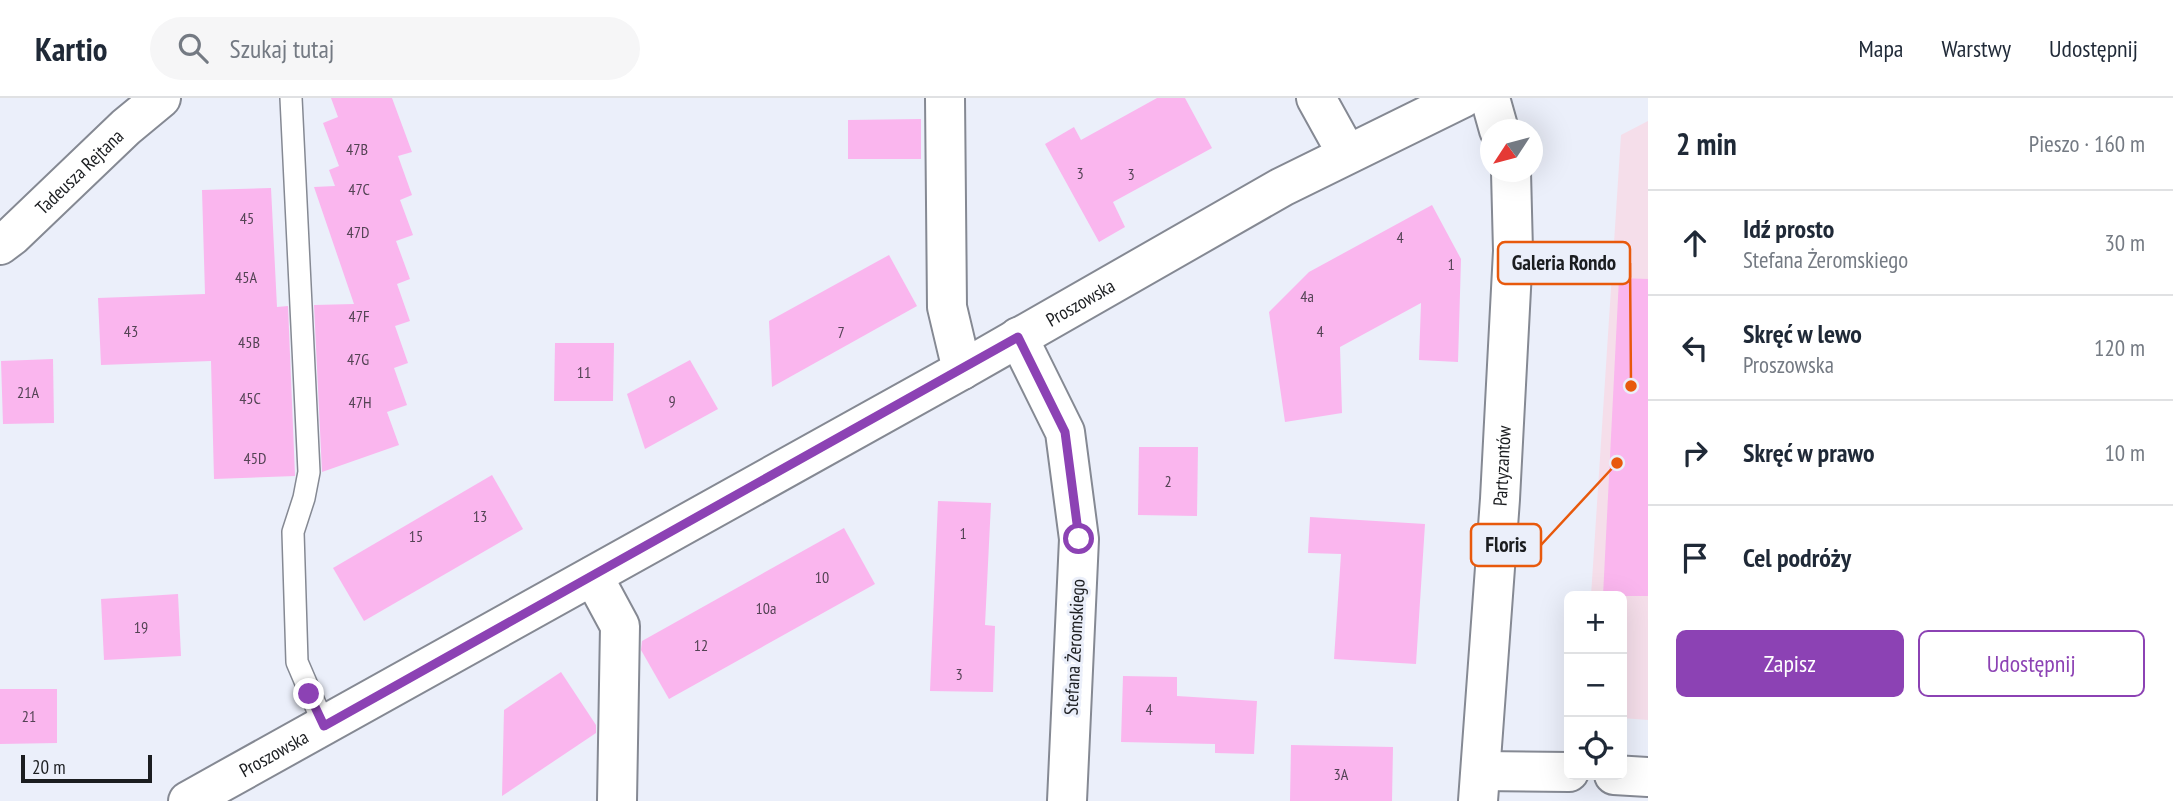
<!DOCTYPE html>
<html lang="pl">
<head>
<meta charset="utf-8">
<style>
	body { margin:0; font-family:"PT Sans Narrow",sans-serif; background:#f6f6f7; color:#1f2937 }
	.controls { position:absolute; right:21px; bottom:21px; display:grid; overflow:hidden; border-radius:10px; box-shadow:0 7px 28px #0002 }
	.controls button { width:63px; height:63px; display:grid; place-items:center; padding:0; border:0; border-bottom:2px solid #e0e1e3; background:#fff; color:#1f2937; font:35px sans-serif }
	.compass { position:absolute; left:1480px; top:21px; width:63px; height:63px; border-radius:50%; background:#fff; box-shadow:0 7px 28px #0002; rotate:234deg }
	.scale { position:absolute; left:21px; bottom:18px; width:131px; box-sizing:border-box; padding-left:7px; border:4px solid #1b1d20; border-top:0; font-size:19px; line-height:24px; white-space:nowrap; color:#1b1d20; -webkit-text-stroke:5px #ebeffa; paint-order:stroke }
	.stop { position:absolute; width:21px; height:21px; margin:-16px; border:5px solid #8c42b4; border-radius:50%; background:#fff }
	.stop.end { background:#8c42b4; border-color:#fff; box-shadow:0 2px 7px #0008 }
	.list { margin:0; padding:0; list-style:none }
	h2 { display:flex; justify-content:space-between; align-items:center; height:91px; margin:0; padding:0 28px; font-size:30px }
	h2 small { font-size:23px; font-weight:400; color:#747a83 }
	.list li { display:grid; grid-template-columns:46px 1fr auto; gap:21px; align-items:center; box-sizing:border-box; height:105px; padding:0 28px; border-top:2px solid #e0e1e3 }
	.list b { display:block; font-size:26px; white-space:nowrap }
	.list p { margin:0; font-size:23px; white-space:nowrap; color:#747a83 }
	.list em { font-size:23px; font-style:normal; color:#747a83 }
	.actions { display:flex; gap:14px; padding:21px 28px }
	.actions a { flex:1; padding:16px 0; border:2px solid #8c42b4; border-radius:10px; text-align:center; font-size:24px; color:#8c42b4 }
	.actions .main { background:#8c42b4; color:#fff }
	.icon { flex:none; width:38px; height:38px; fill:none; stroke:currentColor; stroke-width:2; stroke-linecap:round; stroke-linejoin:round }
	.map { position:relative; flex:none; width:1648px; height:703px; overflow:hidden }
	header { display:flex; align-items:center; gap:42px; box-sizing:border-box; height:98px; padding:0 35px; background:#fff; border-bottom:2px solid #e0e1e3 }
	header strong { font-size:33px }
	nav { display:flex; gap:38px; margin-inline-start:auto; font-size:24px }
	.search { width:490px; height:63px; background:#f6f6f7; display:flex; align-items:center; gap:18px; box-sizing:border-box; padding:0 24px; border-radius:38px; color:#747a83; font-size:26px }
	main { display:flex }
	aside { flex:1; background:#fff }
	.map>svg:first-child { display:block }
	.commercial { fill:#f5deea }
	.building { fill:#fab6ee }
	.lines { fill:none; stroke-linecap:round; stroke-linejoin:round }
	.lane-casing { stroke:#858993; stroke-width:24 }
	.street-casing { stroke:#858993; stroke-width:42 }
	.secondary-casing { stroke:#858993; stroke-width:42 }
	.lane { stroke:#fff; stroke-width:21 }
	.street { stroke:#fff; stroke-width:38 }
	.secondary { stroke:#fff; stroke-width:38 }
	.route { stroke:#8c42b4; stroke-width:9 }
	.labels { text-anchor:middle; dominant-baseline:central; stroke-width:6; stroke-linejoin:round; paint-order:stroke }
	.number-label { font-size:16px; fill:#534354 }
	.street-label { font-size:19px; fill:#1b1d20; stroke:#ebeffa }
	.leader { fill:none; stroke:#e8590c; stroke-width:2.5 }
	.callout-dot { fill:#e8590c; stroke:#ebeffa; stroke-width:2.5 }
	.callout { fill:#ebeffa; stroke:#e8590c; stroke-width:2.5 }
	.callout-label { font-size:21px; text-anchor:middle; font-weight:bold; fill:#1b1d20 }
</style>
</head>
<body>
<header>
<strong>Kartio</strong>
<div class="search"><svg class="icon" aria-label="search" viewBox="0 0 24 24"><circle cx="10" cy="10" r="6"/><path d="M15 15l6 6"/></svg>Szukaj tutaj</div>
<nav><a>Mapa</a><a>Warstwy</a><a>Udostępnij</a></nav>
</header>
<main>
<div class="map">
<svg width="1648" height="703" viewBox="0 0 1648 703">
	<rect width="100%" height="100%" fill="#ebeffa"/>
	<path class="commercial" d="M 1648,23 L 1648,622 L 1622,620 L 1622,498 L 1591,498 L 1621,37 Z"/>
	<g class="building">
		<path d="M 331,0 L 392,0 L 412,54 L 398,58 L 412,97 L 400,102 L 413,137 L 396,143 L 410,181 L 397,186 L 410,223 L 395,228 L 408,265 L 394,270 L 407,307 L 387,314 L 399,347 L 322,374 L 314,207 L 354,206 L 314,89 L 335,88 L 329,72 L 339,68 L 323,25 L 338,19 Z"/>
		<path d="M 1157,0 L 1185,0 L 1212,50 L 1113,104 L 1125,129 L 1099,144 L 1045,46 L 1074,29 L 1081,42 Z"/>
		<path d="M 921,21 L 921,61 L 848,61 L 848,22 Z"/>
		<path d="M 271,90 L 277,209 L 288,208 L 295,378 L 214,381 L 211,263 L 101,267 L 98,200 L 205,196 L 202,92 Z"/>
		<path d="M 1432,107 L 1461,161 L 1458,264 L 1419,262 L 1421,205 L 1340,249 L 1342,315 L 1285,324 L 1269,214 L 1309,174 Z"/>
		<path d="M 889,157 L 917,208 L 772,289 L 769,223 Z"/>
		<path d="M 1619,180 L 1648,181 L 1648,498 L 1603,498 Z"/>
		<path d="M 555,245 L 614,245 L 613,303 L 554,303 Z"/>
		<path d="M 53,261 L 54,325 L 3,326 L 1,263 Z"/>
		<path d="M 690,262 L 718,311 L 645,351 L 627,296 Z"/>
		<path d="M 1139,349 L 1198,349 L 1197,418 L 1138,417 Z"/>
		<path d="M 492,377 L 523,431 L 364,523 L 333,470 Z"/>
		<path d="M 938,403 L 991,405 L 985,527 L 995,528 L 993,594 L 930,593 Z"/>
		<path d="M 1310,419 L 1425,426 L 1416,566 L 1334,561 L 1341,456 L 1308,455 Z"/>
		<path d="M 844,430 L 875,486 L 669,601 L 641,552 L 642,543 Z"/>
		<path d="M 178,496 L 181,558 L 104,562 L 101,501 Z"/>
		<path d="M 561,574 L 596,627 L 596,635 L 502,698 L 504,612 Z"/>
		<path d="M 1123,578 L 1177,579 L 1177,598 L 1257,603 L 1254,656 L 1215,655 L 1215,646 L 1121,644 Z"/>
		<path d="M 0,591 L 57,591 L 57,645 L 0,646 Z"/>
		<path d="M 1291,647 L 1393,649 L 1392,703 L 1290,703 Z"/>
	</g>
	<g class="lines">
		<g class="lane-casing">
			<path id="lane" d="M 291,0 L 309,374 L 304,400 L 293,434 L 297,564 L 324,627"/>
		</g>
		<g class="street-casing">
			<g id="street">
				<path d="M 945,0 L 947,209 L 962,272"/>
				<path d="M 1316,0 L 1347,56"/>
				<path d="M 1490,0 L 1499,32"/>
				<path id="s1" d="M 0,147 L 12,138 L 126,29 L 161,0"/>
				<path d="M 1018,239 L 1065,334 L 1079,441 L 1067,703"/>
				<path d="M 593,478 L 620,528 L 617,703"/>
				<path d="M 1481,673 L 1569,674"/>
				<path d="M 1614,677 L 1648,679"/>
				<path id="s2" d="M 1478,703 L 1500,401 L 1513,153 L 1511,74"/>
			</g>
		</g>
		<g class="secondary-casing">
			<g id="secondary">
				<path id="s3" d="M 188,703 L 962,272 L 1282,89 L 1463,0"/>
			</g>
		</g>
		<use href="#lane" class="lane"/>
		<use href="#street" class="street"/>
		<use href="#secondary" class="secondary"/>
	</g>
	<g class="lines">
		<path class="route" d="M 309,596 L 324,628 L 1018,239 L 1065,334 L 1079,441"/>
	</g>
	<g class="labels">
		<g class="number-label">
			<text x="357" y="51">47B</text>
			<text x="1080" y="75">3</text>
			<text x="1131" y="76">3</text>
			<text x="359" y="91">47C</text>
			<text x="247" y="120">45</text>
			<text x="358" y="134">47D</text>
			<text x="1400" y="139">4</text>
			<text x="1451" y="166">1</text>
			<text x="246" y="179">45A</text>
			<text x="1307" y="198">4a</text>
			<text x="359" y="218">47F</text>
			<text x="131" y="233">43</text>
			<text x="1320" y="233">4</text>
			<text x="841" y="234">7</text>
			<text x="249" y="244">45B</text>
			<text x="358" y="261">47G</text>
			<text x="584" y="274">11</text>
			<text x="28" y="294">21A</text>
			<text x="250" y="300">45C</text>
			<text x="672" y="303">9</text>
			<text x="360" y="304">47H</text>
			<text x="255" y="360">45D</text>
			<text x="1168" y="383">2</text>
			<text x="480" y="418">13</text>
			<text x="963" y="435">1</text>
			<text x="416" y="438">15</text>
			<text x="822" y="479">10</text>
			<text x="766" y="510">10a</text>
			<text x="141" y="529">19</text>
			<text x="701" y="547">12</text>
			<text x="959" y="576">3</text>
			<text x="1149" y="611">4</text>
			<text x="29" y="618">21</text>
			<text x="1341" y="676">3A</text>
		</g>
		<g class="street-label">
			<text stroke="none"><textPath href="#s1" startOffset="108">Tadeusza Rejtana</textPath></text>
			<text stroke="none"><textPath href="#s3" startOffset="1022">Proszowska</textPath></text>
			<text stroke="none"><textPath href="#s2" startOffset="336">Partyzantów</textPath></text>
			<text transform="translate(1074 549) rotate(-87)">Stefana Żeromskiego</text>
			<text stroke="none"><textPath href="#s3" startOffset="98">Proszowska</textPath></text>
		</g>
	</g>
	<path class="leader" d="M1631 288L1630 165M1617 365L1541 447"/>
	<g class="callout-dot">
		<circle cx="1631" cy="288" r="7"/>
		<circle cx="1617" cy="365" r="7"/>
	</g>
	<g class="callout">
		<rect x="1498" y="144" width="132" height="42" rx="7"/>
		<rect x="1471" y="426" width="70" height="42" rx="7"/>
	</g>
	<g class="callout-label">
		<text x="1564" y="172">Galeria Rondo</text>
		<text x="1506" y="454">Floris</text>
	</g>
</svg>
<div class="controls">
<button>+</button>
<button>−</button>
<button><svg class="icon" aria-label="locate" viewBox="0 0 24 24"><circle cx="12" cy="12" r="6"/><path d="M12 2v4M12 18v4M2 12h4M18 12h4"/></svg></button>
</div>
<svg class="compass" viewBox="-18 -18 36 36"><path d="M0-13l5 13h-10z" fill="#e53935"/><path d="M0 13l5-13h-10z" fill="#747a83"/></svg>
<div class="scale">20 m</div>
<div class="stop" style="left:1079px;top:441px"></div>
<div class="stop end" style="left:309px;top:596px"></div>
</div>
<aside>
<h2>2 min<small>Pieszo · 160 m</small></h2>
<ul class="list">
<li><svg class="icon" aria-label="ahead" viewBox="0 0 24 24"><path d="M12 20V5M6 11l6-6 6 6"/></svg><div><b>Idź prosto</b><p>Stefana Żeromskiego</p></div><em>30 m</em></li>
<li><svg class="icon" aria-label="left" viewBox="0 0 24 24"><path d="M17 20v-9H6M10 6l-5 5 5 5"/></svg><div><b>Skręć w lewo</b><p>Proszowska</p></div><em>120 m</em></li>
<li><svg class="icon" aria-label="right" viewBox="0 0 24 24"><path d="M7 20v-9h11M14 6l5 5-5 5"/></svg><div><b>Skręć w prawo</b></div><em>10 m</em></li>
<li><svg class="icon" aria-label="arrive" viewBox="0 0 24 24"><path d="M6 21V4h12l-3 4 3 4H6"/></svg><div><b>Cel podróży</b></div></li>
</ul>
<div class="actions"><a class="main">Zapisz</a><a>Udostępnij</a></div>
</aside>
</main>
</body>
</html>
